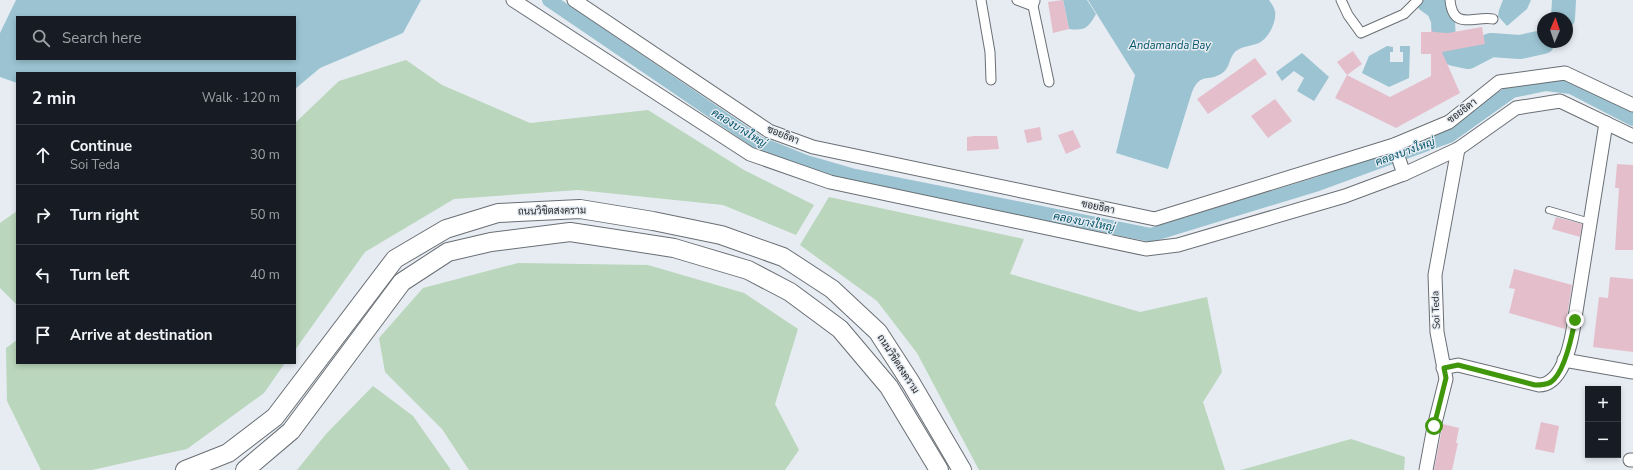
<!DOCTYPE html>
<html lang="en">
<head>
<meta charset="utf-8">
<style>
	body { margin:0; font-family:"Nunito Sans",Sarabun,sans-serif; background:#20242c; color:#f1f3f6 }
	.controls { position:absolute; right:12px; bottom:12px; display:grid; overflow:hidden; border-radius:0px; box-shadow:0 2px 6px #0003 }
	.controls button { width:36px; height:36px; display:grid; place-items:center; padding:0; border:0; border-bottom:1px solid #363941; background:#171b24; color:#f1f3f6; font:20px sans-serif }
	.compass { position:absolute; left:1537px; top:12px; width:36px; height:36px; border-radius:50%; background:#171b24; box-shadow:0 2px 6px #0003; rotate:2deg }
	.stop { position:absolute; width:12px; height:12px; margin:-9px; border:3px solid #41970b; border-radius:50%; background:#fff }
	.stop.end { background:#41970b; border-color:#fff; box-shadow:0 1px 4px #0008 }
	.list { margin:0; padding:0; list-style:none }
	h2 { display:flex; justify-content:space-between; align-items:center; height:52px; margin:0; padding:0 16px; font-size:17px }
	h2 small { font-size:13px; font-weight:400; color:#9ea1a6 }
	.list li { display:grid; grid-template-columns:26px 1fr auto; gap:12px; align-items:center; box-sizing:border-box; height:60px; padding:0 16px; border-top:1px solid #363941 }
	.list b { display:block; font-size:15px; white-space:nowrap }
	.list p { margin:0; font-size:13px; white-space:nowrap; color:#9ea1a6 }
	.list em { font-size:13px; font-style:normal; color:#9ea1a6 }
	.icon { flex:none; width:22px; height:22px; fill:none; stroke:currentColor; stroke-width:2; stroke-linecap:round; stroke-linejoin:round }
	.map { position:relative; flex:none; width:1633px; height:470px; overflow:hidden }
	.search { position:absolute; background:#171b24; box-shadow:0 2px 6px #0003; left:16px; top:16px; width:280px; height:44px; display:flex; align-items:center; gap:10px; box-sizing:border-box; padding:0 14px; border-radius:0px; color:#9ea1a6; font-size:15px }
	.panel { position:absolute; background:#171b24; box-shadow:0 2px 6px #0003; left:16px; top:72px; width:280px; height:292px; border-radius:0px }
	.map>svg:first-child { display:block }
	.green { fill:#bad6bc }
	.water { fill:#9bc3d1; fill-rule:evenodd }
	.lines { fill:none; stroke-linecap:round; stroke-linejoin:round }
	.canal { stroke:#9bc3d1; stroke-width:14 }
	.river { stroke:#9bc3d1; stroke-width:24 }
	.building { fill:#e5becb }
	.service-casing { stroke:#696f74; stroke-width:8 }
	.pedestrian-casing { stroke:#696f74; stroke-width:11 }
	.minor-casing { stroke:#696f74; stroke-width:15 }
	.secondary-casing { stroke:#696f74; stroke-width:20 }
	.service { stroke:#fff; stroke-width:6 }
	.pedestrian { stroke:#fff; stroke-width:9 }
	.minor { stroke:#fff; stroke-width:13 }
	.secondary { stroke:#fff; stroke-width:18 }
	.route { stroke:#41970b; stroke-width:5 }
	.labels { text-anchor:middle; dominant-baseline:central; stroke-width:3; stroke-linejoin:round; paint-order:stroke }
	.street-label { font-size:10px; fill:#26282a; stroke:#e6ecf2 }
	.water-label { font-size:11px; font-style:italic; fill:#005369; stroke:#e6ecf2 }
</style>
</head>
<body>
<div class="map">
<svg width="1633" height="470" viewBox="0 0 1633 470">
	<rect width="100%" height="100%" fill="#e6ecf2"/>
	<g class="green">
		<path d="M 406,60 L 442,85 L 530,123 L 648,110 L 744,170 L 814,205 L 796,235 L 723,205 L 578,190 L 454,199 L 365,252 L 295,350 L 295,123 L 339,81 Z"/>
		<path d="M 829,197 L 1024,239 L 1010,274 L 1140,312 L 1207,297 L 1222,372 L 1203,402 L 1225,470 L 979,470 L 917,353 L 877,301 L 800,245 Z"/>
		<path d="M 17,211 L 17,305 L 0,288 L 0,223 Z"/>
		<path d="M 518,263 L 648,265 L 744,293 L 798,329 L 775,404 L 799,450 L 785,470 L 469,470 L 442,429 L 385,372 L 379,338 L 423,288 Z"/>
		<path d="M 17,340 L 17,363 L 285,363 L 264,393 L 187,449 L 92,470 L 41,470 L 7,401 L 6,348 Z"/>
		<path d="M 373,386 L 413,416 L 451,470 L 297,470 L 326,434 Z"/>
		<path d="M 1351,439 L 1405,457 L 1404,470 L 1241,470 Z"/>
	</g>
	<g class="water">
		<path d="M 16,0 L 421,0 L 403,33 L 320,68 L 295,89 L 295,73 L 17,73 L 17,83 L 0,77 L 0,33 ZM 17,17 L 295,17 L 295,59 L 17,59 Z"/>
		<path d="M 1063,0 L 1087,0 L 1096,14 C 1088,28 1085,31 1069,29 Z"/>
		<path d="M 1088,0 L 1269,0 C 1271,3 1274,7 1275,11 C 1277,21 1269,38 1259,43 C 1252,46 1243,46 1236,51 C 1228,58 1231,68 1221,74 C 1207,82 1201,72 1192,92 L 1168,169 L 1116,153 L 1135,75 Z"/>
		<path d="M 1503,0 L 1531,0 L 1527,9 L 1507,26 L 1498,16 L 1499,10 Z"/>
		<path d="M 1387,46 L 1393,47 L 1393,52 L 1390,52 L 1390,62 L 1403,62 L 1403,52 L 1400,52 L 1400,46 L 1410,46 L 1409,78 L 1389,87 L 1362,73 L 1369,56 Z"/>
		<path d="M 1302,53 L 1329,77 L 1314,101 L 1297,91 L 1304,78 L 1294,71 L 1282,81 L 1276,72 Z"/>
	</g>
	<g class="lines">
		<path class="canal" d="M 549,0 L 759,143 L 806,162 L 851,175 L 1151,235 L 1318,184 L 1449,136 L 1512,91 L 1546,84 L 1571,87 L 1633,119"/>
		<g class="river">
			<path d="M 1427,0 L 1438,8 L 1443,20 L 1444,44 L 1447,50 L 1454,54 L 1468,57 L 1491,45 L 1520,47 L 1543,42"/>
			<path d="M 1563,18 L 1564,0"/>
		</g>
	</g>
	<g class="building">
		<path d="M 1063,0 L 1069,29 L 1053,33 L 1048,2 Z"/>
		<path d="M 1482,27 L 1485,44 L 1442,52 L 1460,93 L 1396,128 L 1335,98 L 1347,75 L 1390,97 L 1431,76 L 1431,54 L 1421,54 L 1421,32 L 1431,32 L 1431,29 L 1433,32 L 1448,33 Z"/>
		<path d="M 1353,51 L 1362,64 L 1347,75 L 1337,62 Z"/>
		<path d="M 1255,58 L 1267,74 L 1208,114 L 1197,99 Z"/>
		<path d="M 1275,99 L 1292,121 L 1268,138 L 1251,116 Z"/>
		<path d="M 1040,127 L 1042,140 L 1027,143 L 1024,130 Z"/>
		<path d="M 1073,130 L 1081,147 L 1066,154 L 1058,135 Z"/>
		<path d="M 974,136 L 997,136 L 999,149 L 967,151 L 967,137 Z"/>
		<path d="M 1617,164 L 1633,165 L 1633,250 L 1615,250 L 1619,188 L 1615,188 Z"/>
		<path d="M 1556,217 L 1582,224 L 1580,237 L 1552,229 Z"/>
		<path d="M 1514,269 L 1572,285 L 1565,329 L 1509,313 L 1515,289 L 1509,288 Z"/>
		<path d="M 1610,277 L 1633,279 L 1633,352 L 1593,347 L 1599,297 L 1608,298 Z"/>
		<path d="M 1541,422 L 1559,426 L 1554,453 L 1535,449 Z"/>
		<path d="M 1443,424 L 1459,428 L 1456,443 L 1458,443 L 1452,470 L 1434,470 Z"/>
	</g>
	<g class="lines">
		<g class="service-casing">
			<path id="service" d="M 1549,210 L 1590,222"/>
		</g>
		<g class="pedestrian-casing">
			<g id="pedestrian">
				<path d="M 981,0 L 990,52 L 991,80"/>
				<path d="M 1017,0 L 1033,6 L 1035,1"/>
				<path d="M 1341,0 L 1348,15 L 1361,33 L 1404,14 L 1418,0"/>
				<path d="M 1450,0 C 1453,32 1476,15 1493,19"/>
				<path d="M 1033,6 L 1049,82"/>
			</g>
		</g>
		<g class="minor-casing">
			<g id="minor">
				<path d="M 513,0 L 750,154 L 830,182 L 1146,249 L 1178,245 L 1345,196 L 1404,174 L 1458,149 L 1516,108 L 1560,101 L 1633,136"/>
				<path d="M 574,0 L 769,131 L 813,147 L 1155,219 L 1394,145 L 1449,122 L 1499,82 L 1565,73 L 1633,105"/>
				<path d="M 1394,145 L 1404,174"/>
				<path d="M 1564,360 L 1633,372"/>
				<path d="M 1443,368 L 1458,365 L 1539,385 C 1561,385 1570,348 1573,330 L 1606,123"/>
				<path d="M 1630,460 L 1633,460"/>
				<path d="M 1426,470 L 1434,427 L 1446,379 L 1437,332 L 1435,275 L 1458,149"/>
			</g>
		</g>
		<g class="secondary-casing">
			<g id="secondary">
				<path d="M 185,470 L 228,453 L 275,417 L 395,259 L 446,229 L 498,213 L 580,209 L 653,221 L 721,235 L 783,257 L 832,289 L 878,332 L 911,383 L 962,470"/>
				<path d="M 245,470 L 291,431 L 402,282 L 448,252 L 491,242 L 570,232 L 674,248 L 748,270 L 790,292 L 840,329 L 889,387 L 939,470"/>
			</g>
		</g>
		<use href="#service" class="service"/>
		<use href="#pedestrian" class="pedestrian"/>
		<use href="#minor" class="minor"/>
		<use href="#secondary" class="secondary"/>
	</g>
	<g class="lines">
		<path class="route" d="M 1434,426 L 1446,378 L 1444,368 L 1458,365 L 1535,385 C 1541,385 1546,385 1551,382 C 1565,372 1572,336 1575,320"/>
	</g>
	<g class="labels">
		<g class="street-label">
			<text transform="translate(1462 111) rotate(-37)">ซอยธิดา</text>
			<text transform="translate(783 135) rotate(22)">ซอยธิดา</text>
			<text transform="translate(1098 207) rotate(12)">ซอยธิดา</text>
			<text transform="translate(552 211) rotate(-1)">ถนนวิชิตสงคราม</text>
			<text transform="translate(1436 310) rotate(-92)">Soi Teda</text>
			<text transform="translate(898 364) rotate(57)">ถนนวิชิตสงคราม</text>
		</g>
		<g class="water-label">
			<text x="1170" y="45">Andamanda Bay</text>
			<text transform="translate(739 128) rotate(32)">คลองบางใหญ่</text>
			<text transform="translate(1405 152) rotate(-20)">คลองบางใหญ่</text>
			<text transform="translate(1084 222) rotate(11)">คลองบางใหญ่</text>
		</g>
	</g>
</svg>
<div class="controls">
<button>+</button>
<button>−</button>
</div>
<svg class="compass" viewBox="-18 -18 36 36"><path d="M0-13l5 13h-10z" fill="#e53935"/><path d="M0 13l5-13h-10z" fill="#9ea1a6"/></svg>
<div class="stop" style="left:1434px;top:426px"></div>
<div class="stop end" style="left:1575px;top:320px"></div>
<div class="search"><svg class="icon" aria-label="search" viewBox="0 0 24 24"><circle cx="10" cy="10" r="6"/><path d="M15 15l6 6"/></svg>Search here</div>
<section class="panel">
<h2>2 min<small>Walk · 120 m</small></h2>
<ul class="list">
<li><svg class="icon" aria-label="ahead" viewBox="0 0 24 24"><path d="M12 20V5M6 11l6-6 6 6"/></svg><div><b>Continue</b><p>Soi Teda</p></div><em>30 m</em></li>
<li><svg class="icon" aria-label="right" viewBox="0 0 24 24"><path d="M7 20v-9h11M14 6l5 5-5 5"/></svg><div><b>Turn right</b></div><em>50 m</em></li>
<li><svg class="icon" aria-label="left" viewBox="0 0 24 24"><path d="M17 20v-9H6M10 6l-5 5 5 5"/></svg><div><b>Turn left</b></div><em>40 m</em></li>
<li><svg class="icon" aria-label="arrive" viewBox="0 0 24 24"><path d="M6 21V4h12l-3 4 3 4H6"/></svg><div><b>Arrive at destination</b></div></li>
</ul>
</section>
</div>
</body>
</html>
